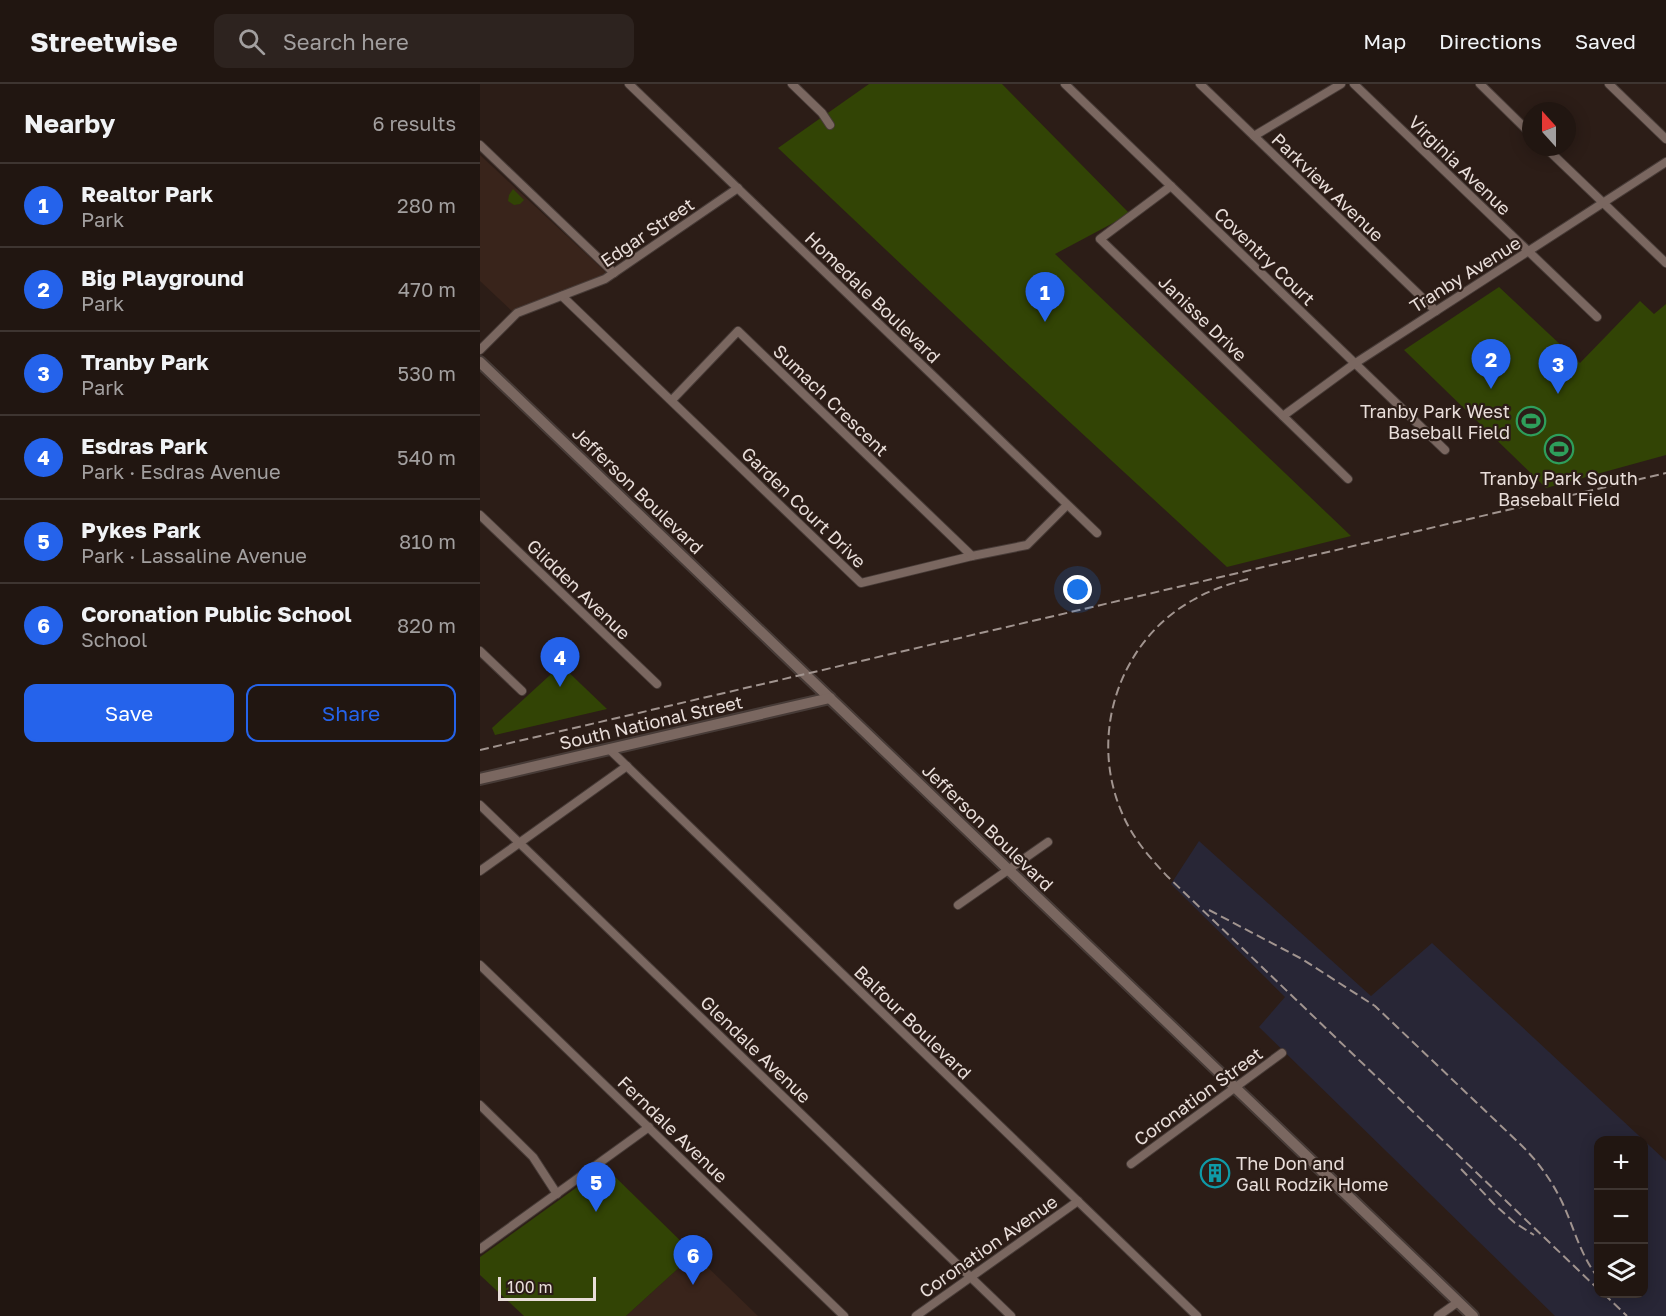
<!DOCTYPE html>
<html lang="en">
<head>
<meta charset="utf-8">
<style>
	body { margin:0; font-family:"Golos Text",sans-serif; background:#2d231f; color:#f1f3f6 }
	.controls { position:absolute; right:18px; bottom:18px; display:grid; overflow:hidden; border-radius:12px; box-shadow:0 3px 15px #0003 }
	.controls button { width:54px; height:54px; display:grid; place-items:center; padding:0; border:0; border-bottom:2px solid #3e3531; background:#211611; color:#f1f3f6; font:30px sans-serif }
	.compass { position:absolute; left:1042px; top:18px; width:54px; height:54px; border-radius:50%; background:#211611; box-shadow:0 3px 15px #0003; rotate:339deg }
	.scale { position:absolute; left:18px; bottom:15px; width:98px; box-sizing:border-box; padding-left:6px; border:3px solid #e9deda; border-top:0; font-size:16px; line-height:21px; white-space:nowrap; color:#e9deda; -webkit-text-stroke:4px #2c1d17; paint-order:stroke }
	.you { position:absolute; left:598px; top:506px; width:21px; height:21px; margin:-15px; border:4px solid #fff; border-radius:50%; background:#1a73e8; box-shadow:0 0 0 9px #1a73e833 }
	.badge { display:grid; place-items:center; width:39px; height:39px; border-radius:50%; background:#2563eb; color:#fff; font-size:20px; font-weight:700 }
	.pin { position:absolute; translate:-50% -50px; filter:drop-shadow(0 2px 3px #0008) }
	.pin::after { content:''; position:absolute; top:32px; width:21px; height:18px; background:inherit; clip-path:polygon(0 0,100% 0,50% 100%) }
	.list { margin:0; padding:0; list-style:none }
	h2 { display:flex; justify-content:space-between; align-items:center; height:78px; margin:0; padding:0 24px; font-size:26px }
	h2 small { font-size:20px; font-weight:400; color:#a29f9f }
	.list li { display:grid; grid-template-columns:39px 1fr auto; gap:18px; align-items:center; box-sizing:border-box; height:84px; padding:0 24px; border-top:2px solid #3e3531 }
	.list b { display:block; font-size:22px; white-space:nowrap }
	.list p { margin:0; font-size:20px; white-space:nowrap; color:#a29f9f }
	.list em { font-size:20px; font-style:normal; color:#a29f9f }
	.actions { display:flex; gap:12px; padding:18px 24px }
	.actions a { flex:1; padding:14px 0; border:2px solid #2563eb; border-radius:12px; text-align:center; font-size:21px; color:#2563eb }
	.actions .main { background:#2563eb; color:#fff }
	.icon { flex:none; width:33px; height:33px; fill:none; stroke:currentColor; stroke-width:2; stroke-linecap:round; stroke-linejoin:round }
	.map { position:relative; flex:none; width:1186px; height:1232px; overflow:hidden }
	header { display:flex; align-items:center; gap:36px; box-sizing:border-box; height:84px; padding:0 30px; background:#211611; border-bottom:2px solid #3e3531 }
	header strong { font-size:28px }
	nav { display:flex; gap:33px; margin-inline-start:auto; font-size:21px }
	.search { width:420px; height:54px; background:#2d231f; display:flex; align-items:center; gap:15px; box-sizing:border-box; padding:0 21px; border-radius:12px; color:#a29f9f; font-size:22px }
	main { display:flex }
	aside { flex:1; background:#211611 }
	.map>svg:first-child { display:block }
	.built { fill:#39241b }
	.industrial { fill:#282636; fill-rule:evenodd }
	.green { fill:#324405 }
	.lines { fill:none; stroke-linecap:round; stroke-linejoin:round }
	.street-casing { stroke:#473b37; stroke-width:10 }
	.secondary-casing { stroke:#473b37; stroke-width:14 }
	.street { stroke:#7a6760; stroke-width:8 }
	.secondary { stroke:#7a6760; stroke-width:10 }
	.rail { stroke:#a1948f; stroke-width:2; stroke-dasharray:9 4.5; stroke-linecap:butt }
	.labels { text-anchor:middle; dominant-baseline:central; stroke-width:4.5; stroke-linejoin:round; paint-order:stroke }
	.street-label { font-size:18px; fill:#e9deda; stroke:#2c1d17 }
	.poi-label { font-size:18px; fill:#e9deda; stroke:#2c1d17; text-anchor:end }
</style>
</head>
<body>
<header>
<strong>Streetwise</strong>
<div class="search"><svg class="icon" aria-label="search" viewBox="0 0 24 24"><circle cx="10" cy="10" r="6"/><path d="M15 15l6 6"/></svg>Search here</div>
<nav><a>Map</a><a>Directions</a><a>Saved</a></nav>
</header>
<main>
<aside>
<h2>Nearby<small>6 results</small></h2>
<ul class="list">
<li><span class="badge">1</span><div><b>Realtor Park</b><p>Park</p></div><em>280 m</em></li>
<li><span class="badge">2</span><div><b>Big Playground</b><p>Park</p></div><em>470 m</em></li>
<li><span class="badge">3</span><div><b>Tranby Park</b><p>Park</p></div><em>530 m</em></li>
<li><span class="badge">4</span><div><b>Esdras Park</b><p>Park · Esdras Avenue</p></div><em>540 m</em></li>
<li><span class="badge">5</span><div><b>Pykes Park</b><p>Park · Lassaline Avenue</p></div><em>810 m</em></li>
<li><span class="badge">6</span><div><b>Coronation Public School</b><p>School</p></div><em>820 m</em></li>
</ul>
<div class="actions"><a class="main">Save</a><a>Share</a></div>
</aside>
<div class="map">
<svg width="1186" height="1232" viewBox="0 0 1186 1232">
	<rect width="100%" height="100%" fill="#2c1d17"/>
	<g class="built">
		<path d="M 0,71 L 130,192 L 36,231 L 0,197 Z"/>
		<path d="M 214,1170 L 278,1232 L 146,1232 Z"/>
	</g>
	<path class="industrial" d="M 719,757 L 891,912 L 952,859 L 1186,1077 L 1186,1232 L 1075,1232 L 779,943 L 805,913 L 691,800 ZM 1118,1056 L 1164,1056 L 1164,1210 L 1118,1210 Z"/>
	<g class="green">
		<path d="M 389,0 L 522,0 L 650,130 L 575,170 L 871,452 L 747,483 L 530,283 L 298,64 Z"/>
		<path d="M 33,105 L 44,116 L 40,120 L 34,121 L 28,117 L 29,111 Z"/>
		<path d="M 1019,203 L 1100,279 L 1160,217 L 1174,230 L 1186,220 L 1186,371 L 1066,404 L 924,266 Z"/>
		<path d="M 81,581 L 127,625 L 15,651 L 12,644 Z"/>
		<path d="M 125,1083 L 214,1170 L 146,1232 L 44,1232 L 0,1191 L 0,1173 Z"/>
	</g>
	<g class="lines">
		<g class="street-casing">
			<g id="street">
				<path d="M 149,0 L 617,449"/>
				<path d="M 312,0 L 342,29 L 350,41"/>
				<path d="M 585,0 L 965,366"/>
				<path d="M 720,0 L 956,227"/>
				<path d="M 874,0 L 1117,233"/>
				<path d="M 1000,0 L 1051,50"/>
				<path d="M 1129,0 L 1186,55"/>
				<path d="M 774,52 L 861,0"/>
				<path d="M 0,61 L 134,189"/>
				<path d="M 1065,63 L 1186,179"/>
				<path d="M 691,102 L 620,155 L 868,395"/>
				<path d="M 82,212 L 381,499 L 492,472 L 547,461 L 587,421"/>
				<path d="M 0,266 L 37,229 L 125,195 L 258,104"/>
				<path d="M 192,316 L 258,247 L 492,472"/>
				<path d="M 803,332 L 874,280 L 1186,78"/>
				<path d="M 0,431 L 177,600"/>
				<path d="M 0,567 L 42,607"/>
				<path d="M 129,665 L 717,1232"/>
				<path d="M 0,721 L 531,1232"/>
				<path d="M 0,787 L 147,682"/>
				<path d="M 478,821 L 568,758"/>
				<path d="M 0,881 L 364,1232"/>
				<path d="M 0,1021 L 53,1073 L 77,1110"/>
				<path d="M 651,1080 L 802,969"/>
				<path d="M 0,1165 L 169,1043"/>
				<path d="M 436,1232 L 598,1117"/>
				<path d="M 958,1232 L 978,1218"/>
			</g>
		</g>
		<g class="secondary-casing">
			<g id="secondary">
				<path d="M 0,278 L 993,1232"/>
				<path d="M 0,695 L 350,614"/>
			</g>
		</g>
		<use href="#street" class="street"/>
		<use href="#secondary" class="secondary"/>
		<g class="rail">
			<path d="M 768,495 C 749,500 730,506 713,516 C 639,557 608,651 642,729 C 652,753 669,773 687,792 L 1118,1205"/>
			<path d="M 0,666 L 1186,389"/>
			<path d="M 729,826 L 822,875 L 895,922 L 1038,1058 C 1056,1075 1071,1095 1082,1118 C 1095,1146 1099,1168 1118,1194"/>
			<path d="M 981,1085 L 1015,1121 L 1035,1139 L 1054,1151"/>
			<path d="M 1124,1210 L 1147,1232"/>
		</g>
	</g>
	<defs>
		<g id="stadium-ring" transform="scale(1.5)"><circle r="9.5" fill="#2c1d17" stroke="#2e9e5b" stroke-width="1.5"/><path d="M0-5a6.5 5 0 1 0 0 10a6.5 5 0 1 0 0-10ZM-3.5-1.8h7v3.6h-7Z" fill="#2e9e5b"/></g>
		<g id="building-ring" transform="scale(1.5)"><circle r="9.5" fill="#2c1d17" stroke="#0f9aa8" stroke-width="1.5"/><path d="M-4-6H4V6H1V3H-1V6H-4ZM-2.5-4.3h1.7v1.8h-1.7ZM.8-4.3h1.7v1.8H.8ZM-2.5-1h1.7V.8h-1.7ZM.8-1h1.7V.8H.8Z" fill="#0f9aa8"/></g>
	</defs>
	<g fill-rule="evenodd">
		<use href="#stadium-ring" x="1051" y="337"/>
		<use href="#stadium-ring" x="1079" y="365"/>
		<use href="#building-ring" x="735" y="1089"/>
	</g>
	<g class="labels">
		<g class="street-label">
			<text transform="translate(980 81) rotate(44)">Virginia Avenue</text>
			<text transform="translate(848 103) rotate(44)">Parkview Avenue</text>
			<text transform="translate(167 148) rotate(-34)">Edgar Street</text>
			<text transform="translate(785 172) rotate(44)">Coventry Court</text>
			<text transform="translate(985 190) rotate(-32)">Tranby Avenue</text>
			<text transform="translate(393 213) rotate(44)">Homedale Boulevard</text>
			<text transform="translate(723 234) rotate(44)">Janisse Drive</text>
			<text transform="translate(351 316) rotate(44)">Sumach Crescent</text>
			<text transform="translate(158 406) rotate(44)">Jefferson Boulevard</text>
			<text transform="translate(324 423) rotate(44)">Garden Court Drive</text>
			<text transform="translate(99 505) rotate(44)">Glidden Avenue</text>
			<text transform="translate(171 638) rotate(-13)">South National Street</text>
			<text transform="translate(508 743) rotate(44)">Jefferson Boulevard</text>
			<text transform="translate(433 938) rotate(44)">Balfour Boulevard</text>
			<text transform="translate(276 965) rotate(44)">Glendale Avenue</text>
			<text transform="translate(718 1012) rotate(-36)">Coronation Street</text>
			<text transform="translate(193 1045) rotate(44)">Ferndale Avenue</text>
			<text transform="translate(508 1162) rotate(-35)">Coronation Avenue</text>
		</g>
		<g class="poi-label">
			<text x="1030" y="327">Tranby Park West<tspan x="1030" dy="21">Baseball Field</tspan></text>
			<text x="1079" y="394" text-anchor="middle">Tranby Park South<tspan x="1079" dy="21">Baseball Field</tspan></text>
			<text x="756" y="1079" text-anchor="start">The Don and<tspan x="756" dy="21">Gall Rodzik Home</tspan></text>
		</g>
	</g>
</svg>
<div class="controls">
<button>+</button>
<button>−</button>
<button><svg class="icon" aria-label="layers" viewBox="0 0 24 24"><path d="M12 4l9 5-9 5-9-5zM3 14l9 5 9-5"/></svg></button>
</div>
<svg class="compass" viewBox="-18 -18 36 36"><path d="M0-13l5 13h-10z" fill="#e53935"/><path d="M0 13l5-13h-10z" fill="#a29f9f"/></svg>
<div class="scale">100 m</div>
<div class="you"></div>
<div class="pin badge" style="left:565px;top:238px">1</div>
<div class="pin badge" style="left:1011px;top:305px">2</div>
<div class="pin badge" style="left:1078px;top:310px">3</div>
<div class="pin badge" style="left:80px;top:603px">4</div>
<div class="pin badge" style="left:116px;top:1128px">5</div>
<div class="pin badge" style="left:213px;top:1201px">6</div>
</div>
</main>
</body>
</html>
